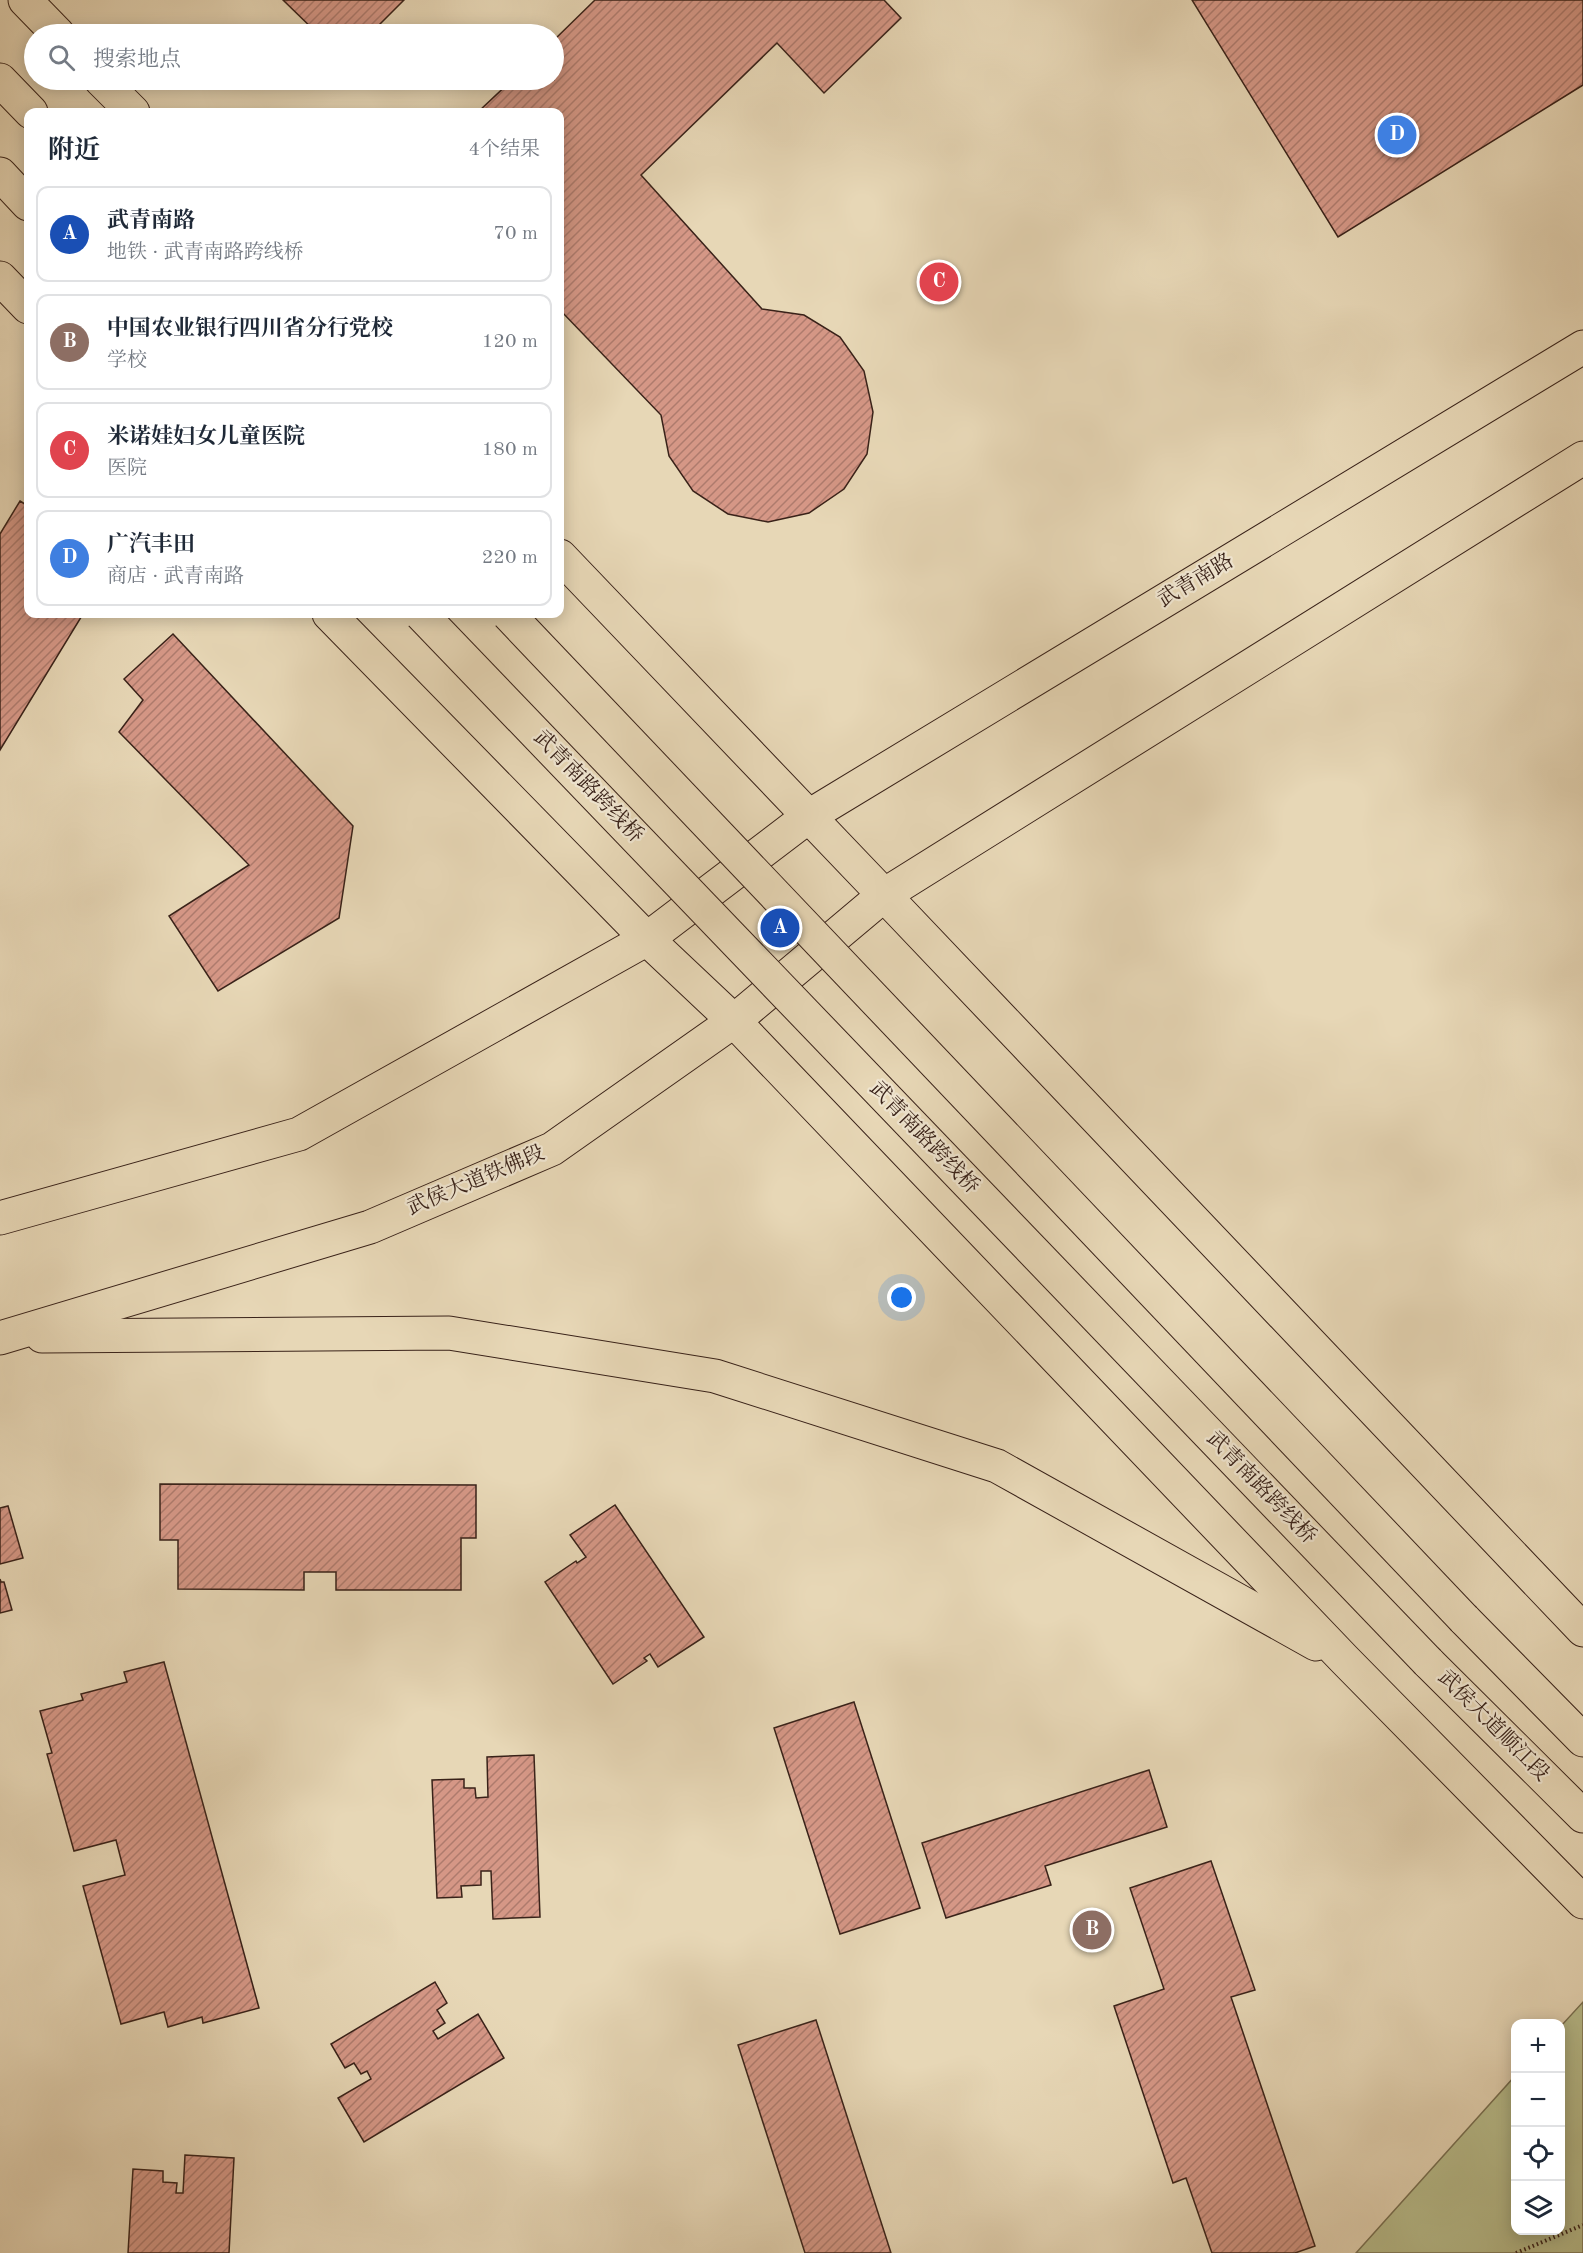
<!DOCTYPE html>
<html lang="zh">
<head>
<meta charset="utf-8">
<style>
	body { margin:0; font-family:"Old Standard TT","Noto Serif SC",serif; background:#f2f2f3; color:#1f2937 }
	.controls { position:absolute; right:18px; bottom:18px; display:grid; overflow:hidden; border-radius:12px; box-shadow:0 3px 15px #0003 }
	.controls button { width:54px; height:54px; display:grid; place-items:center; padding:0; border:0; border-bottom:2px solid #e0e1e3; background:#fff; color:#1f2937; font:30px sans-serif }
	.you { position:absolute; left:902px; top:1298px; width:21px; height:21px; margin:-15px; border:4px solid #fff; border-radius:50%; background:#1a73e8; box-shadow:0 0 0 9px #1a73e833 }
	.badge { display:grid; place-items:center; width:39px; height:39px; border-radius:50%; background:#7c3aed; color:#fff; font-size:20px; font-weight:700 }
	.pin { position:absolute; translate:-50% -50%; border:3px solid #fff; box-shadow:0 2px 6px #0006 }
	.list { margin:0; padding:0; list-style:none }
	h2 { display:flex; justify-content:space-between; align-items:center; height:78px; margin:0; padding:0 24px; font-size:26px }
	h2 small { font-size:20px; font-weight:400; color:#747a83 }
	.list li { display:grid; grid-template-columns:39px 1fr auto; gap:18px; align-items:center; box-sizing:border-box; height:96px; margin:0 12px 12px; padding:0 12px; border:2px solid #e0e1e3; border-radius:12px }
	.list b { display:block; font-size:22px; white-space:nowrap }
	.list p { margin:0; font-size:20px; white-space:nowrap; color:#747a83 }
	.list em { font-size:20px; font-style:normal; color:#747a83 }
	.icon { flex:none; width:33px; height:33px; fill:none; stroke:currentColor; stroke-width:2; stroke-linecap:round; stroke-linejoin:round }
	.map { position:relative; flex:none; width:1583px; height:2253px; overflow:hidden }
	.search { position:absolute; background:#fff; box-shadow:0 3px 15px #0003; left:24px; top:24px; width:540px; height:66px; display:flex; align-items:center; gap:15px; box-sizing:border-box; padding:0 21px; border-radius:33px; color:#747a83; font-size:22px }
	.panel { position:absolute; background:#fff; box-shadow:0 3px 15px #0003; left:24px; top:108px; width:540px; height:510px; border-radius:12px }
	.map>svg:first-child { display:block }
	.park { fill:#b8bd8c; stroke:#787052; stroke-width:1.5 }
	.building { fill:url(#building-hatch); stroke:#392219; stroke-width:1.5 }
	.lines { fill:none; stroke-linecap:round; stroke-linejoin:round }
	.primary-casing { stroke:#392219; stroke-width:35 }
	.path { stroke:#392219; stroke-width:4; stroke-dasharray:1.5 3; stroke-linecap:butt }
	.primary { stroke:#e7d7b6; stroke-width:33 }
	.primary-bridge-casing { stroke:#392219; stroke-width:35; stroke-linecap:butt }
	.primary-bridge { stroke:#e7d7b6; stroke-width:33 }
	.labels { text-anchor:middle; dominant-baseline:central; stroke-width:4.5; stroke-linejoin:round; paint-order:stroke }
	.street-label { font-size:21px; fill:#392219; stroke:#efe5d0 }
</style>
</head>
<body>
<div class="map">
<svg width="1583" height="2253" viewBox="0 0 1583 2253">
	<defs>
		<pattern id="building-hatch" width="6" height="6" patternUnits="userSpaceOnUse" patternTransform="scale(1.5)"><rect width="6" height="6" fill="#d59786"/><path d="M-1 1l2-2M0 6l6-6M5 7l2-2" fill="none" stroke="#ae7b6d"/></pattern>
	</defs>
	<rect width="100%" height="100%" fill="#e7d7b6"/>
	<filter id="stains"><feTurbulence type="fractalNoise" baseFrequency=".00333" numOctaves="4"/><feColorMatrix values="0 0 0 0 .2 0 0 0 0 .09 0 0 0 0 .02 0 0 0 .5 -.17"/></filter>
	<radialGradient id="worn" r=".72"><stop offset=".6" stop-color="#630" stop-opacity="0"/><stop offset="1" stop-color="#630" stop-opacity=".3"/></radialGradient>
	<path class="park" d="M 1583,2002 L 1583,2253 L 1356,2253 L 1515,2076 L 1516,2230 L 1560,2230 L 1561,2026 Z"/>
	<g class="building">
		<path d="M 283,0 L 404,0 L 370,34 L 318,34 Z"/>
		<path d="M 595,0 L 884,0 L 901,18 L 824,93 L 777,43 L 641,175 L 762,309 L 804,315 L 840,337 L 864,371 L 873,412 L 867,454 L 844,489 L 809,513 L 768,522 L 728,514 L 693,491 L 669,456 L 661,415 L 560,310 L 560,112 L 478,112 L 512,80 L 554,80 L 554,40 Z"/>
		<path d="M 1192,0 L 1583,0 L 1583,85 L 1338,237 Z"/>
		<path d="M 20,501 L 28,506 L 28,614 L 83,614 L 0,750 L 0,534 Z"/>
		<path d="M 173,634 L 353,826 L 339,918 L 218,991 L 169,916 L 249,865 L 119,732 L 143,700 L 124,679 Z"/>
		<path d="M 160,1484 L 476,1485 L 476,1538 L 461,1538 L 461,1590 L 336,1590 L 336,1572 L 304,1572 L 304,1590 L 178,1589 L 178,1540 L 160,1540 Z"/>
		<path d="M 615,1505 L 704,1637 L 658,1667 L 650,1654 L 644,1658 L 647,1661 L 613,1684 L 545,1582 L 576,1561 L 577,1563 L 586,1557 L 570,1535 Z"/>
		<path d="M 8,1506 L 23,1558 L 0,1564 L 0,1508 Z"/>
		<path d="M 0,1579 L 1,1582 L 4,1582 L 12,1610 L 0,1613 Z"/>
		<path d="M 164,1662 L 259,2008 L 203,2023 L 202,2017 L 168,2027 L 164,2012 L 121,2024 L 83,1886 L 125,1875 L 116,1840 L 74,1851 L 47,1754 L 52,1753 L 40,1711 L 83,1700 L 81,1694 L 127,1682 L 124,1672 Z"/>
		<path d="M 854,1702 L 920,1908 L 840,1934 L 774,1728 Z"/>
		<path d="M 534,1755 L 540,1917 L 493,1919 L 491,1871 L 481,1871 L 481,1885 L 461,1886 L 462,1897 L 437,1898 L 432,1780 L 464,1779 L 464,1788 L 475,1788 L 476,1798 L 488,1797 L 487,1757 Z"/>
		<path d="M 1149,1770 L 1167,1827 L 1045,1866 L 1051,1885 L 946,1918 L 922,1843 Z"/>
		<path d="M 1211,1861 L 1255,1990 L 1231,1997 L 1315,2246 L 1295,2253 L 1212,2253 L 1186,2178 L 1173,2183 L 1114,2006 L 1164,1989 L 1130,1888 Z"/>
		<path d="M 435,1982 L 447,2003 L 437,2010 L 445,2023 L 433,2031 L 438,2039 L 478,2014 L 504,2058 L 364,2142 L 338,2098 L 371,2079 L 367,2071 L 361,2074 L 354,2063 L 345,2068 L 331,2044 Z"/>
		<path d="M 816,2020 L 891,2253 L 805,2253 L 738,2045 Z"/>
		<path d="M 185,2155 L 234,2158 L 229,2253 L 128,2253 L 133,2169 L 163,2171 L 163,2182 L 177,2183 L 176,2193 L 183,2193 Z"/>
	</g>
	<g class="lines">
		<g class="primary-casing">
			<g id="primary">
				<path d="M 25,0 L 58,34"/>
				<path d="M 0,80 L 31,112"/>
				<path d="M 101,80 L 133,112"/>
				<path d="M 0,174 L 28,204"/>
				<path d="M 0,278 L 28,307"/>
				<path d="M 560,556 L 884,895 L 1583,1630"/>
				<path d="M 329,614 L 647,939 L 734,1021 L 1344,1659 L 1583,1902"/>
				<path d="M 0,1218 L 299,1134 L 647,939 L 809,816 L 1583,347"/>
				<path d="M 42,1336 L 449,1333 L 715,1376 L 997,1466 L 1316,1644"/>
				<path d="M 0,1338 L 370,1227 L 552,1149 L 734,1021 L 884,895 L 1583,458"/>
				<path d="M 1464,1619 L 1583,1740"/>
				<path d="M 1428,1662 L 1583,1816"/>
			</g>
		</g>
		<path class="path" d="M 1516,2253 L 1583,2225"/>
		<use href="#primary" class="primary"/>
		<g class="primary-bridge-casing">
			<g id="primary-bridge">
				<path d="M 421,614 L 1428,1662"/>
				<path d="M 508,614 L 1464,1619"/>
			</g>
		</g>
		<use href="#primary-bridge" class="primary-bridge"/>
	</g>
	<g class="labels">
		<g class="street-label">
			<text transform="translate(1196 581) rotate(-31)">武青南路</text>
			<text transform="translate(588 787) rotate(46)">武青南路跨线桥</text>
			<text transform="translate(924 1138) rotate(46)">武青南路跨线桥</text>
			<text transform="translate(476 1181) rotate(-23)">武侯大道铁佛段</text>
			<text transform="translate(1261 1488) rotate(46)">武青南路跨线桥</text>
			<text transform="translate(1493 1726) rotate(45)">武侯大道顺江段</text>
		</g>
	</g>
	<rect width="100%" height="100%" filter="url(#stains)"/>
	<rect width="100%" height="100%" fill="url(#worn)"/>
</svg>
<div class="controls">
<button>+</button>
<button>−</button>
<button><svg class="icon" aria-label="locate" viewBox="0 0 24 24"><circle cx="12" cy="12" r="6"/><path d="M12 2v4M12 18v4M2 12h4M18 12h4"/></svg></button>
<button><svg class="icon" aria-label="layers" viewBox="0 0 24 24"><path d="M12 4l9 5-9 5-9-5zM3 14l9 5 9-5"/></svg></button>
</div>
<div class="you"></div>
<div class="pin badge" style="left:780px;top:928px;background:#1a4fb4">A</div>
<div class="pin badge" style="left:1092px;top:1930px;background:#8d6e63">B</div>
<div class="pin badge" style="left:939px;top:282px;background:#e0444e">C</div>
<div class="pin badge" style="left:1397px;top:135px;background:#3f7fe0">D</div>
<div class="search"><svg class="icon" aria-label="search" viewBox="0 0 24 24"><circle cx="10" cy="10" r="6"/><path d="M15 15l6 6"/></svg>搜索地点</div>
<section class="panel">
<h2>附近<small>4个结果</small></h2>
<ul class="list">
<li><span class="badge" style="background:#1a4fb4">A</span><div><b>武青南路</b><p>地铁 · 武青南路跨线桥</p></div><em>70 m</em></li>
<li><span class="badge" style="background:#8d6e63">B</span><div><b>中国农业银行四川省分行党校</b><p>学校</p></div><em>120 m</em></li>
<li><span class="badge" style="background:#e0444e">C</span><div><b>米诺娃妇女儿童医院</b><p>医院</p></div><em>180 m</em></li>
<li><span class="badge" style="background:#3f7fe0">D</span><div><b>广汽丰田</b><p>商店 · 武青南路</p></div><em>220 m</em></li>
</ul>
</section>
</div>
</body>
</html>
